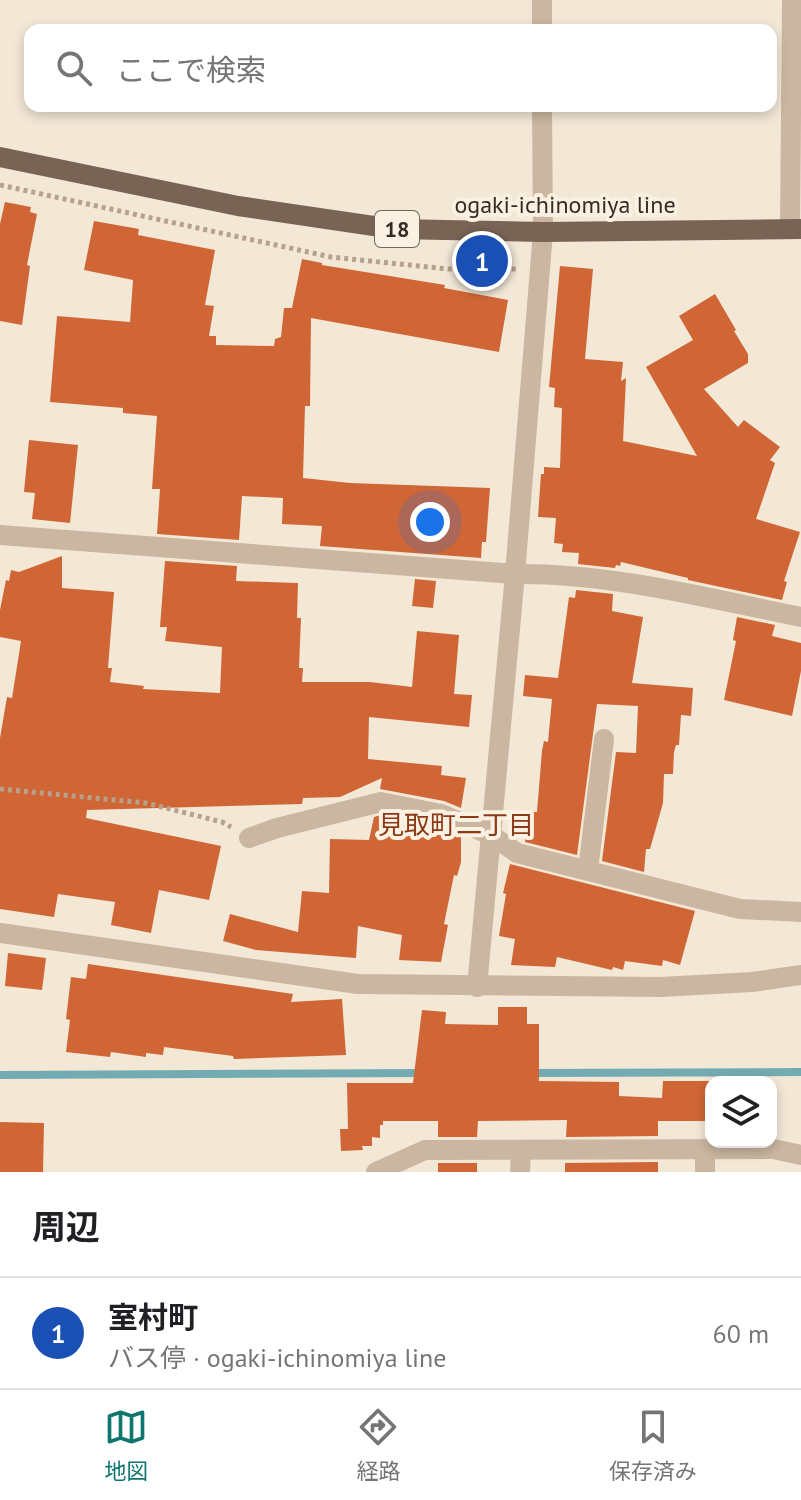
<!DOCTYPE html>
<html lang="ja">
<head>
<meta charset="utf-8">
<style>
	body { margin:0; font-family:"PT Sans","Noto Sans JP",sans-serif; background:#f6f6f6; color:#202124 }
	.controls { position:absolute; right:24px; bottom:24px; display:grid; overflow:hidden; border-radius:16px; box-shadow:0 4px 12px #0003 }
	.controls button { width:72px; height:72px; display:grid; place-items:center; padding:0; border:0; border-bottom:2px solid #e0e0e0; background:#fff; color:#202124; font:40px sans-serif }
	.you { position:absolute; left:430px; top:522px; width:28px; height:28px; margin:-20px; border:6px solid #fff; border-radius:50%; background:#1a73e8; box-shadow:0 0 0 12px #1a73e833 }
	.badge { display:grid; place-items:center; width:52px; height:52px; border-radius:50%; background:#0f766e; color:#fff; font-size:26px; font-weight:700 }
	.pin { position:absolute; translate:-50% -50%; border:4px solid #fff; box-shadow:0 2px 8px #0006 }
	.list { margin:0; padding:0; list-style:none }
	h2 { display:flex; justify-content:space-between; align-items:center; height:104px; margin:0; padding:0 32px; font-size:34px }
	h2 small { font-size:26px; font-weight:400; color:#757577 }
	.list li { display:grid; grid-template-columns:52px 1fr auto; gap:24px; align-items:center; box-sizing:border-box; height:112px; padding:0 32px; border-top:2px solid #e0e0e0 }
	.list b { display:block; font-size:30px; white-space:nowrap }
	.list p { margin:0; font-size:26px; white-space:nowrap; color:#757577 }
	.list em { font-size:26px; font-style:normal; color:#757577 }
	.icon { flex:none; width:44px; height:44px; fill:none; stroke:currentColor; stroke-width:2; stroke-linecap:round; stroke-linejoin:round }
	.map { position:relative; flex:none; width:801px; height:1172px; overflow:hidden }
	.search { position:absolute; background:#fff; box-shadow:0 4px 12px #0003; left:24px; right:24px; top:24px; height:88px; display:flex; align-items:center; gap:20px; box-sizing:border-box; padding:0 28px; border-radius:16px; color:#757577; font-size:30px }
	.sheet { height:216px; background:#fff }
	nav { display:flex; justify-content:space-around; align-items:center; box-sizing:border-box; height:112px; border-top:2px solid #e0e0e0; background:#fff; font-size:22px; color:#757577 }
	nav a { display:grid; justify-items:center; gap:4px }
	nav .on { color:#0f766e }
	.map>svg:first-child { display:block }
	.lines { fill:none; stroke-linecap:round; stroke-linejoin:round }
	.stream { stroke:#73abb2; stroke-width:8 }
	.building { fill:#d06636 }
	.path { stroke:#b7a18b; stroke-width:5; stroke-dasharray:4 4; stroke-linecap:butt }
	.minor { stroke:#cbb7a1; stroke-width:20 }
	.major { stroke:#786354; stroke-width:20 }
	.labels { text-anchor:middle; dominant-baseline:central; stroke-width:8; stroke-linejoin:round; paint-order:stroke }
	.shield { fill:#faf1e2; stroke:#70665e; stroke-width:2 }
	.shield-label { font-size:22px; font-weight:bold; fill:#352b25 }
	.street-label { font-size:24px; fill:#352b25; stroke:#faf1e2 }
	.neighbourhood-label { font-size:26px; fill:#8a3a17; stroke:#faf1e2 }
</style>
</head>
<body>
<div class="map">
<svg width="801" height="1172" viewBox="0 0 801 1172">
	<rect width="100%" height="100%" fill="#f3e7d6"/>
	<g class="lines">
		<g class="stream">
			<path d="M 530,1073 L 801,1072"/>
			<path d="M 0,1075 L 424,1073"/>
		</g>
	</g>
	<g class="building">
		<path d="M 5,202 L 31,207 L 30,212 L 37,214 L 27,265 L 30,266 L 22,325 L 0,321 L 0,224 Z"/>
		<path d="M 94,221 L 139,229 L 138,235 L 215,250 L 205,305 L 214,306 L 209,336 L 216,336 L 216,345 L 274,346 L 275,339 L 281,337 L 284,308 L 292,308 L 302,259 L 322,263 L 322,265 L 445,285 L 444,288 L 508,300 L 499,352 L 311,318 L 310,406 L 305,406 L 303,478 L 350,483 L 490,488 L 486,542 L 482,542 L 481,558 L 320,546 L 322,526 L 282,524 L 283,498 L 242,496 L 239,540 L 157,534 L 160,489 L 152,489 L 157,416 L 123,413 L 123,408 L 50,402 L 57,316 L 130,322 L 133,280 L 84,270 Z"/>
		<path d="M 560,266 L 593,269 L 585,359 L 623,362 L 621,381 L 626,378 L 623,441 L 697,456 L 646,367 L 693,340 L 679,316 L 715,294 L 736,330 L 734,331 L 748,354 L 748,363 L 704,389 L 738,427 L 744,420 L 780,447 L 770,460 L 775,463 L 756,519 L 800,532 L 784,581 L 787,582 L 782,600 L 688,580 L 688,578 L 621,562 L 620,566 L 616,565 L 615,568 L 578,564 L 579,553 L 562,552 L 563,544 L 554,543 L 556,518 L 538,517 L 541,474 L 544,474 L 544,467 L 560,468 L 562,408 L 554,407 L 555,388 L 549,387 Z"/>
		<path d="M 29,440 L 78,445 L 70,523 L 32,519 L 35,493 L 24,492 Z"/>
		<path d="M 62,556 L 62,588 L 114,592 L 108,668 L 112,668 L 110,682 L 144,686 L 143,689 L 220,693 L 222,647 L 165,641 L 167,627 L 160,627 L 165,561 L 237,566 L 236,581 L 298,583 L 297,618 L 301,618 L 299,668 L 303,668 L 302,682 L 370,682 L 412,687 L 417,631 L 459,635 L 454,694 L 472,695 L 469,727 L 369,717 L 368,759 L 442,766 L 441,775 L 466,778 L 461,808 L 444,801 L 380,789 L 382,778 L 340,797 L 303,798 L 302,804 L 87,810 L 86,818 L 221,846 L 209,900 L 159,890 L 151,933 L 111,925 L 115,902 L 58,894 L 54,917 L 0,909 L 0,738 L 7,697 L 12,698 L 21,641 L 0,637 L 0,610 L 6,580 L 9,581 L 11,570 L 19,572 Z"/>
		<path d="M 415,579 L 436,581 L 433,608 L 412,606 Z"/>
		<path d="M 576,590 L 613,594 L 612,611 L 643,617 L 632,683 L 693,688 L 691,716 L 681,715 L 679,745 L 676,745 L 674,752 L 673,774 L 664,774 L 663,803 L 650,849 L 646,849 L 644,872 L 602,861 L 616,752 L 636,753 L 638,706 L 597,704 L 577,855 L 525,842 L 528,812 L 537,812 L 542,751 L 544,741 L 548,742 L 552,699 L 523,696 L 525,675 L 558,678 L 569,597 L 575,598 Z"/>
		<path d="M 737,617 L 775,625 L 772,636 L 801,643 L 801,671 L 792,716 L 724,700 L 736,641 L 733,640 Z"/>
		<path d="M 381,815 L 437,826 L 461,836 L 461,862 L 457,876 L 454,875 L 444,924 L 448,925 L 441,962 L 399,960 L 402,935 L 358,926 L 356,958 L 256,950 L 223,941 L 230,914 L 298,932 L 302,891 L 329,893 L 330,839 L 369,840 L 374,817 Z"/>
		<path d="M 510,864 L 695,911 L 680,965 L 663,960 L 662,966 L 625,961 L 623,970 L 613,967 L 612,970 L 557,957 L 555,967 L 511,965 L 515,939 L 499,936 L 506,894 L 503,893 Z"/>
		<path d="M 8,953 L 46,958 L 42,990 L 5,986 Z"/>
		<path d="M 88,964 L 293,994 L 291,1002 L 342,999 L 346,1055 L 234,1059 L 233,1056 L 164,1047 L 163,1055 L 146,1053 L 146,1057 L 111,1052 L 110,1057 L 66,1052 L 70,1020 L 66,1019 L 71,977 L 86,979 Z"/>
		<path d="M 498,1007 L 527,1007 L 527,1024 L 539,1024 L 539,1081 L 619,1082 L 619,1096 L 662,1098 L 663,1081 L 711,1081 L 711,1121 L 658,1121 L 658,1136 L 566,1137 L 567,1120 L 478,1121 L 477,1137 L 438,1137 L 438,1121 L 383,1121 L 383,1125 L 380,1125 L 380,1138 L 372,1137 L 372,1146 L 362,1146 L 363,1150 L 341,1151 L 340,1129 L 348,1129 L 347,1083 L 413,1083 L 422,1010 L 446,1012 L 445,1024 L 498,1025 Z"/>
		<path d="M 0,1122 L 44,1123 L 43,1172 L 0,1172 Z"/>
		<path d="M 658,1162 L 658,1172 L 565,1172 L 565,1163 Z"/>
		<rect x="438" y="1163" width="39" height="9"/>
	</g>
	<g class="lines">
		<g class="path">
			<path d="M 0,185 L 331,257 L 448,269 L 516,269"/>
			<path d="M 0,789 L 146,803 L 222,822 L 231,827"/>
		</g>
		<g class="minor">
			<path d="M 542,0 L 542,30"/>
			<path d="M 790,229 L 792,0"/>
			<path d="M 0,535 L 515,574 C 611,573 707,598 801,617"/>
			<path d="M 249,838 L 277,828 L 381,802 L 441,814 L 491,835 L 517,853 L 740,909 L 801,912"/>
			<path d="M 588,870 L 604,739"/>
			<path d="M 0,933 L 358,984 L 660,987 L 752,982 L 801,975"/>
			<path d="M 477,987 L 515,574 L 543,232 L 542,106"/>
			<path d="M 376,1172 L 425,1150 L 773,1149 L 801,1155"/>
			<path d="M 520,1172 L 521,1150"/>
			<path d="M 705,1172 L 705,1149"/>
		</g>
		<path class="major" d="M 0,157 L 238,206 L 394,229 L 543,232 L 801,229"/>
	</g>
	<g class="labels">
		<rect class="shield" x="375" y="211" width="44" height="36" rx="6"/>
		<g class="shield-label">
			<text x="397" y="229">18</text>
		</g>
		<g class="street-label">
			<text x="565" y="204">ogaki-ichinomiya line</text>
		</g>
		<g class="neighbourhood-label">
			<text x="456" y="824">見取町二丁目</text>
		</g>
	</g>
</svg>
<div class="controls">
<button><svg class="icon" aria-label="layers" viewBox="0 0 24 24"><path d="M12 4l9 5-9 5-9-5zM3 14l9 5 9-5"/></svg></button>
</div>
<div class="you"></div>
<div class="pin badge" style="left:482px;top:261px;background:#1a4fb4">1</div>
<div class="search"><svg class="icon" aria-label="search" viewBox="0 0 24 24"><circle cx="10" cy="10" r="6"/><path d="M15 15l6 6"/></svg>ここで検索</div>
</div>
<section class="sheet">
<h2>周辺<small></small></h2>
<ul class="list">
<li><span class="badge" style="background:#1a4fb4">1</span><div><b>室村町</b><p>バス停 · ogaki-ichinomiya line</p></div><em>60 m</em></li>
</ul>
</section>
<nav>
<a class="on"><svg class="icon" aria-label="map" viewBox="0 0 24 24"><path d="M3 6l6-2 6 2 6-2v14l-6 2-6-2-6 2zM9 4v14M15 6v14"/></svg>地図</a>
<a><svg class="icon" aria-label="directions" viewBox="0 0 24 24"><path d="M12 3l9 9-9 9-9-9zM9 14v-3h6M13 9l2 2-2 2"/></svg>経路</a>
<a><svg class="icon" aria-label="saved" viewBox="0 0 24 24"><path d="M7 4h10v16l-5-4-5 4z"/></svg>保存済み</a>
</nav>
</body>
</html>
